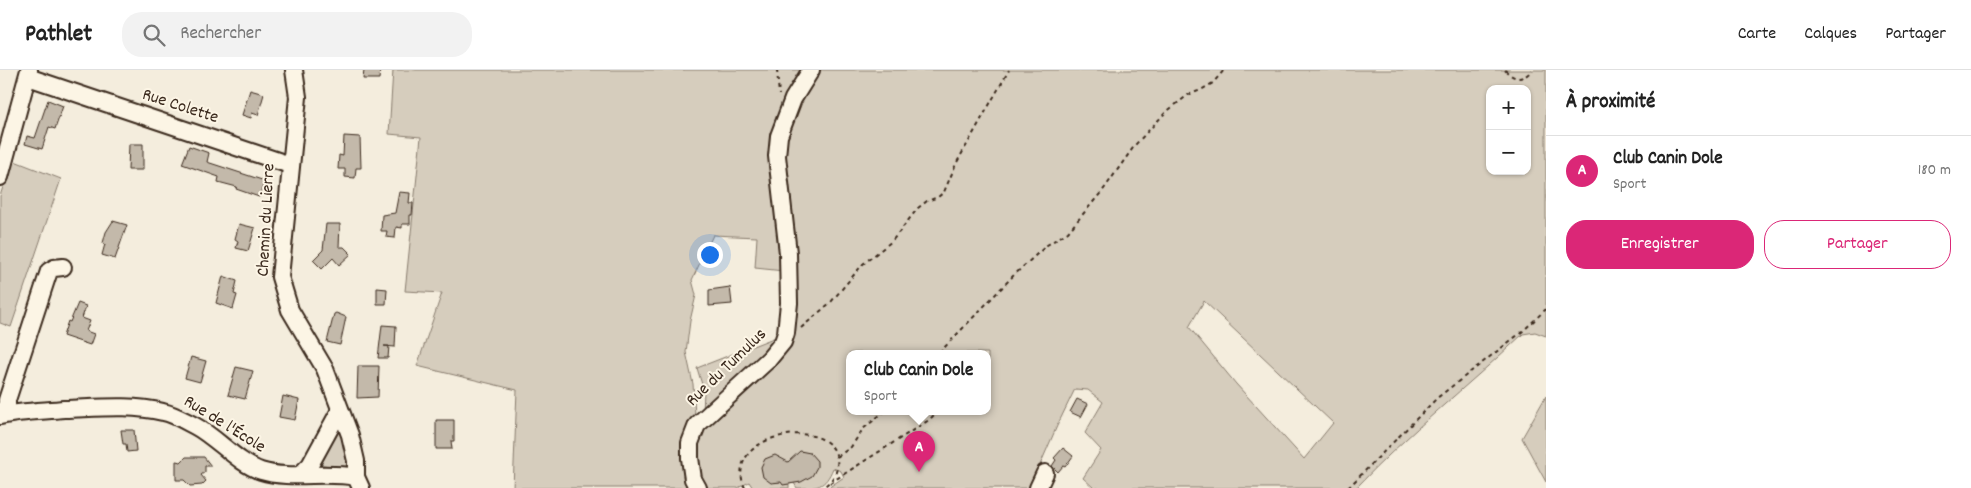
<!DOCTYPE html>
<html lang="fr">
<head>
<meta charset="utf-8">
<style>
	body { margin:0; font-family:Dekko,sans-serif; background:#f2f2f2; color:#222 }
	.controls { position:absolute; right:15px; top:15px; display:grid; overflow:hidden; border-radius:10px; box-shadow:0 1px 4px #0004 }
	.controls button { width:45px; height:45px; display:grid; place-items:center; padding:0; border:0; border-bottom:1px solid #e0e0e0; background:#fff; color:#222; font:25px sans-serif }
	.you { position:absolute; left:709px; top:184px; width:18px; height:18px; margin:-12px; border:4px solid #fff; border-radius:50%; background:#1a73e8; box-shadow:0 0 0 8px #1a73e833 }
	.badge { display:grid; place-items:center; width:32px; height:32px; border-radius:50%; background:#db2777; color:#fff; font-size:16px; font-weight:700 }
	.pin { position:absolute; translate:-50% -41px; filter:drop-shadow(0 1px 2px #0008) }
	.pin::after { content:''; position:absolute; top:26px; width:18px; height:15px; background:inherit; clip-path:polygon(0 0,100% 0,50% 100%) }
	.popup { position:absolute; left:846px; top:280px; width:145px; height:65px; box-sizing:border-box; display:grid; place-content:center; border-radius:10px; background:#fff; filter:drop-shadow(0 1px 4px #0005); font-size:16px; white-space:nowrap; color:#767676 }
	.popup b { font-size:19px; color:#222 }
	.popup::after { content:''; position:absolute; left:50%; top:100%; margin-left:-10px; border:10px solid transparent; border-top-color:#fff }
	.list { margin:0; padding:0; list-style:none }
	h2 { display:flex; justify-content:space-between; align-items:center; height:65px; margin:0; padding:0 20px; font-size:21px }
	h2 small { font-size:16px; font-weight:400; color:#767676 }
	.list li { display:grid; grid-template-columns:32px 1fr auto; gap:15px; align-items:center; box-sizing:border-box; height:70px; padding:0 20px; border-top:1px solid #e0e0e0 }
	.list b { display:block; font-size:19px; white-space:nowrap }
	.list p { margin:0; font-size:16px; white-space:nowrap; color:#767676 }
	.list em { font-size:16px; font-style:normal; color:#767676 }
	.actions { display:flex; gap:10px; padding:15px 20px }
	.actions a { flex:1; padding:11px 0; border:1px solid #db2777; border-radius:20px; text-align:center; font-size:18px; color:#db2777 }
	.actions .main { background:#db2777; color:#fff }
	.icon { flex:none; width:28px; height:28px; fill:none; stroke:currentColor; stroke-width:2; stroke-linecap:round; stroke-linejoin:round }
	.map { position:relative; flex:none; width:1546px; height:418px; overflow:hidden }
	header { display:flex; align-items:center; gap:30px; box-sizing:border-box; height:70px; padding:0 25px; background:#fff; border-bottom:1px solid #e0e0e0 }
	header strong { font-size:24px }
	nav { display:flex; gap:28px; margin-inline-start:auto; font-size:18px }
	.search { width:350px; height:45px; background:#f2f2f2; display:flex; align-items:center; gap:12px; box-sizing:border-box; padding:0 18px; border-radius:20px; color:#767676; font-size:19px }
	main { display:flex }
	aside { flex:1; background:#fff }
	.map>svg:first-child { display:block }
	.green { fill:#d6cdbd; stroke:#887c6e; fill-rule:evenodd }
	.building { fill:#c3b9aa; stroke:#3b2a1e }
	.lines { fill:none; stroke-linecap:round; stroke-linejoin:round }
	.minor-casing { stroke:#3b2a1e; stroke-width:20 }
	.path { stroke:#3b2a1e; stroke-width:2; stroke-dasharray:4 4; stroke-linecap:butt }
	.minor { stroke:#fcf5e5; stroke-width:16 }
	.labels { text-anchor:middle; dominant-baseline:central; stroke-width:4; stroke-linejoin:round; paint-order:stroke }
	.street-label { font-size:18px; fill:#3b2a1e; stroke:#fcf5e5 }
</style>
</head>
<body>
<header>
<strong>Pathlet</strong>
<div class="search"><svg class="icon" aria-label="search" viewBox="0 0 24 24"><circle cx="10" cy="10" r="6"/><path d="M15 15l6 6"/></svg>Rechercher</div>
<nav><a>Carte</a><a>Calques</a><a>Partager</a></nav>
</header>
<main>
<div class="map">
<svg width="1546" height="418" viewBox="0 0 1546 418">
	<rect width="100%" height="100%" fill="#f4eddd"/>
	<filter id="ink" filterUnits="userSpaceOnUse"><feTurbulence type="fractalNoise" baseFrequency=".02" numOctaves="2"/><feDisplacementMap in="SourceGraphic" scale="10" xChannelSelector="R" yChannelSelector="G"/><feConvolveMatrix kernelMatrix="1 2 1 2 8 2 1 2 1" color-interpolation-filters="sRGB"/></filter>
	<g filter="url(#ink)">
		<g class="green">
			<path d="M 393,0 L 1546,0 L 1546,266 L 1535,262 L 1523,264 C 1468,316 1408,363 1356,418 L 1094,418 L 1083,408 L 1101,380 L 1085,363 L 1103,332 L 1088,320 L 1075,319 L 1057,356 L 1030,418 L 828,418 L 844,407 L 841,401 L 833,398 C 825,418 817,418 797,418 L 794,413 L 789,414 L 789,418 L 753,418 L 749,412 L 738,418 L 704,418 L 696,405 L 694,395 L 694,374 L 700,358 L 712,344 L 789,274 L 793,256 L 793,201 L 788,146 L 782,146 L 784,201 L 755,198 L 757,167 L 713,165 L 692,210 L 696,225 L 690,251 L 686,282 L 693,314 L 695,345 L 687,363 L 686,398 L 689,408 L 696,418 L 513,418 L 517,320 L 417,296 L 442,223 L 405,221 L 421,67 L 389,64 ZM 1490,19 L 1527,19 L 1527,101 L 1490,101 ZM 1204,231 L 1333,353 L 1304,389 L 1236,314 L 1189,257 ZM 850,283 L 988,283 L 988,341 L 850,341 Z"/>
			<path d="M 12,90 L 61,109 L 11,257 L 0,253 L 0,126 Z"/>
			<path d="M 781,265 L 776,276 L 703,343 L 704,321 L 697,298 Z"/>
			<path d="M 1546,326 L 1546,412 L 1522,368 Z"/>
			<path d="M 341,354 L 349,395 L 343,398 L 317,394 Z"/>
		</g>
		<g class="building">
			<path d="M 364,0 L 380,0 L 379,9 L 363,9 Z"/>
			<path d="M 250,20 L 264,24 L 258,45 L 252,43 L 251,48 L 242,45 Z"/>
			<path d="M 48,30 L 63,36 L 55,59 L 49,57 L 42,79 L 25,74 L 27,66 L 35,68 Z"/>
			<path d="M 344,66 L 360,67 L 361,98 L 356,98 L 355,108 L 345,107 L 345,99 L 338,99 L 339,85 L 343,86 Z"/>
			<path d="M 129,74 L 143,74 L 143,100 L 128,100 Z"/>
			<path d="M 189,76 L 209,83 L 207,92 L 265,111 L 259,127 L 236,119 L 237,117 L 218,112 L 219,107 L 182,94 Z"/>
			<path d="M 399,122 L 410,123 L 409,133 L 413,133 L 412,145 L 410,145 L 410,154 L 402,154 L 402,158 L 396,157 L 395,168 L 386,167 L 387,161 L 381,161 L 382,145 L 395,143 Z"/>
			<path d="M 113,151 L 127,155 L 115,189 L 102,185 L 105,174 L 103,173 L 106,162 Z"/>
			<path d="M 239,154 L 255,158 L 248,181 L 236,178 L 238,171 L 235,169 Z"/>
			<path d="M 326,154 L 340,154 L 339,177 L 344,177 L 351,184 L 339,195 L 333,188 L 322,199 L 313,190 L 323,180 Z"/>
			<path d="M 223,206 L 237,211 L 234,224 L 237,225 L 233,239 L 216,233 Z"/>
			<path d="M 730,217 L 732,234 L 709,236 L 709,220 Z"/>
			<path d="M 377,218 L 387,219 L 386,234 L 377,234 Z"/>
			<path d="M 78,233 L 86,236 L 82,248 L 90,251 L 86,261 L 94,264 L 90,275 L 63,266 L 68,251 L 70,252 Z"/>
			<path d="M 336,243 L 346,247 L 340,275 L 327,272 L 334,244 Z"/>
			<path d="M 382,255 L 396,256 L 395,277 L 384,276 L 389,276 L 388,288 L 378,288 Z"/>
			<path d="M 191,287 L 206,291 L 200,312 L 185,308 Z"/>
			<path d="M 358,296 L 379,296 L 378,327 L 357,328 Z"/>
			<path d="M 236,297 L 253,301 L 245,329 L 228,325 Z"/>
			<path d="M 283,326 L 299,330 L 295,350 L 279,347 Z"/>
			<path d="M 1077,329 L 1088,334 L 1081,347 L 1070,342 Z"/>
			<path d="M 436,350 L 454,350 L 454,371 L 451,371 L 452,379 L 436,379 Z"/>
			<path d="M 121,360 L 134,360 L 136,381 L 127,382 L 126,374 L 123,374 Z"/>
			<path d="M 1063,378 L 1073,386 L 1065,397 L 1063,396 L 1058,402 L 1052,396 L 1056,390 L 1054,388 Z"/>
			<path d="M 800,381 L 810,383 L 817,391 L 817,397 L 812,406 L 801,412 L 783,415 L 781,412 L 771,413 L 763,407 L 761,397 L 765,389 L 775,385 L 788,392 Z"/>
			<path d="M 186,387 L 204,387 L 211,396 L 205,396 L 205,402 L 201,405 L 206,411 L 202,415 L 190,416 L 184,410 L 176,410 L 176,391 L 181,392 Z"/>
		</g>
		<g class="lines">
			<g class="minor-casing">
				<g id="minor">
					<path d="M 294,0 L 298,27 L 280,207 L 290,240 L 325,299 L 350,365 L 356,391 L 356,407"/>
					<path d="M 28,7 L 290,95"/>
					<path d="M 0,107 L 29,0"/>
					<path d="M 7,344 L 7,330 L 49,201 L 54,198 L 63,197"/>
					<path d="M 0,346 C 20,341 43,341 64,339 C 97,338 131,334 163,342 C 174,344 185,351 195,356 C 216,367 239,394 261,401 C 290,410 325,401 356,407 L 361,418"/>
					<path d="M 301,404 L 310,395 L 340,340"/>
					<path d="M 698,418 L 693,409 L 690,388 L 690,373 L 697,355 L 769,289 L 783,272 L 786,263 L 789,233 L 788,183 L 777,86 L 779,66 L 793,29 L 811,0"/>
					<path d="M 1038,418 L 1045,403"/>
				</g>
			</g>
			<g class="path">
				<path d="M 777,0 L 779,25"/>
				<path d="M 1505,0 C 1514,10 1523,11 1532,0"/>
				<path d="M 801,258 L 831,232 L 863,194 L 892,171 L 918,138 L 927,131 L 938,127 L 944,122 L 956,94 L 1009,0"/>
				<path d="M 939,283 L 1014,205 L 1047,175 L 1068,162 L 1104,119 L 1135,75 L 1166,42 L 1188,25 L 1201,20 L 1213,13 L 1224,0"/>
				<path d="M 837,387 L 851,377 L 863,359 L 885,341"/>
				<path d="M 830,413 L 929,350 L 938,341"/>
				<path d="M 745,418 C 720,364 831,344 837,389 C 839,403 832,411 822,418"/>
				<path d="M 1348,418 L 1437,328 L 1523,261 L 1546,239"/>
			</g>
			<use href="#minor" class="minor"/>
		</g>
	</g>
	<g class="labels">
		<g class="street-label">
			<text transform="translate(180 37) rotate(18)">Rue Colette</text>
			<text transform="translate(267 150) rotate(-87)">Chemin du Lierre</text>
			<text transform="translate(727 298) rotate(-44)">Rue du Tumulus</text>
			<text transform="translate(224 355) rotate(32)">Rue de l'École</text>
		</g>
	</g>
</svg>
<div class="controls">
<button>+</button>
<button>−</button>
</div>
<div class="you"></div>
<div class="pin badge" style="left:919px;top:402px">A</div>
<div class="popup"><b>Club Canin Dole</b>Sport</div>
</div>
<aside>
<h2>À proximité<small></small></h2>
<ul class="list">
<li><span class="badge">A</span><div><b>Club Canin Dole</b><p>Sport</p></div><em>180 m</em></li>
</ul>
<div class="actions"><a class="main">Enregistrer</a><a>Partager</a></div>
</aside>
</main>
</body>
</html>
